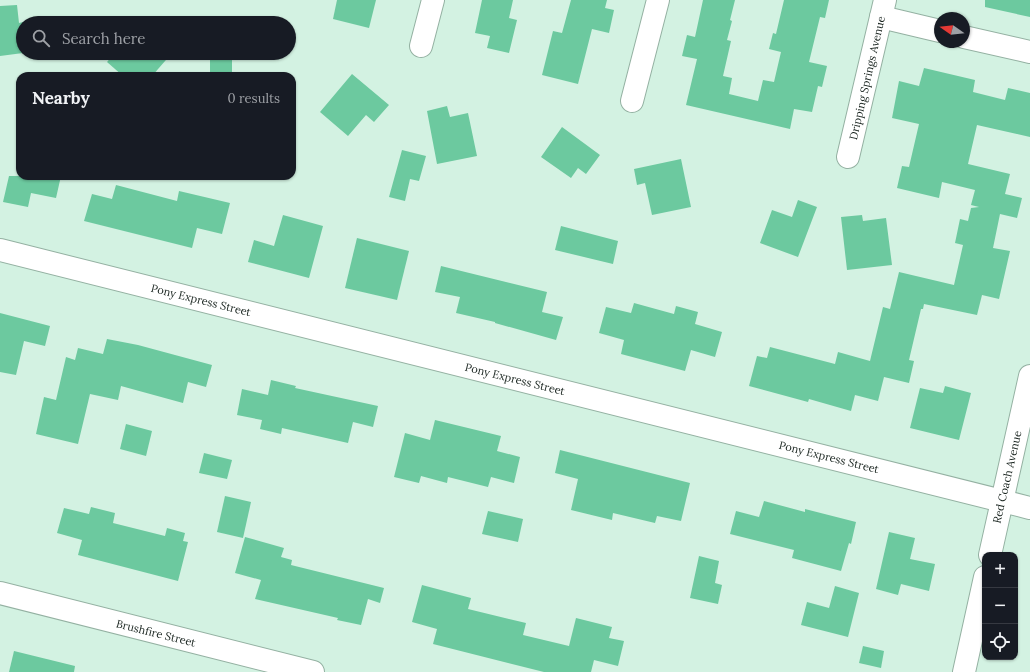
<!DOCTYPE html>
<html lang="en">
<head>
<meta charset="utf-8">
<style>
	body { margin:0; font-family:Lora,serif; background:#242831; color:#f1f3f6 }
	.controls { position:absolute; right:12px; bottom:12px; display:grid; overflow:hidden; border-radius:8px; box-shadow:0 1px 3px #0004 }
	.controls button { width:36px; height:36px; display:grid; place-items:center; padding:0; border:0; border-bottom:1px solid #363941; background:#171b24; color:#f1f3f6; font:20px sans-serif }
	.compass { position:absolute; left:934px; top:12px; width:36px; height:36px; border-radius:50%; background:#171b24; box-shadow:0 1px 3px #0004; rotate:284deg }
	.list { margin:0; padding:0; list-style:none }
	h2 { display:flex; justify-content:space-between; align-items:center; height:52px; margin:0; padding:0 16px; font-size:17px }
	h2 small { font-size:13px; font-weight:400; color:#9ea1a6 }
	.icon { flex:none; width:22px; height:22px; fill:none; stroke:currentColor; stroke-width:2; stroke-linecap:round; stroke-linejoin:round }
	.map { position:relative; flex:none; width:1030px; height:672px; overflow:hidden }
	.search { position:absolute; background:#171b24; box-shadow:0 1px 3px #0004; left:16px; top:16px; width:280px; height:44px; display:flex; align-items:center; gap:10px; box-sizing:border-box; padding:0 14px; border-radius:22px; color:#9ea1a6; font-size:15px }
	.panel { position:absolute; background:#171b24; box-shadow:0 1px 3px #0004; left:16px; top:72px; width:280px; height:108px; border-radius:12px }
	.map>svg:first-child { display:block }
	.building { fill:#6cc99f }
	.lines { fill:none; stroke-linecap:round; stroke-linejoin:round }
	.minor-casing { stroke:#94b1a2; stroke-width:24 }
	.minor { stroke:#fff; stroke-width:22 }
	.labels { text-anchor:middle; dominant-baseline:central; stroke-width:3; stroke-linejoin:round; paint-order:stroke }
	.street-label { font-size:11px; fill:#19241f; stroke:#fff }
</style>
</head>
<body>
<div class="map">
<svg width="1030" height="672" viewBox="0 0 1030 672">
	<rect width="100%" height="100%" fill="#d3f2e2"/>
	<g class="building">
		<path d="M 337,0 L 376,0 L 369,28 L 333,19 Z"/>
		<path d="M 482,0 L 513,0 L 509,18 L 517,20 L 509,53 L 487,48 L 490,36 L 475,33 Z"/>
		<path d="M 571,0 L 607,0 L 605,8 L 614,10 L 609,33 L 592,29 L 578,84 L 542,75 L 553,31 L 562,33 Z"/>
		<path d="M 703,0 L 735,0 L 730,20 L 732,21 L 727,40 L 731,41 L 723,76 L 732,78 L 729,94 L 758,101 L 763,80 L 774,82 L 781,52 L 769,49 L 773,33 L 776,34 L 784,0 L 829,0 L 825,18 L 820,17 L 809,62 L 827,66 L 822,87 L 818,86 L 812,112 L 794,109 L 790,129 L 686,105 L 697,59 L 682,56 L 687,35 L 695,37 Z"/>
		<path d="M 985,0 L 1030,0 L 1030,17 L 985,7 Z"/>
		<path d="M 17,5 L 19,23 L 23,22 L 23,53 L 0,56 L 0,6 Z"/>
		<path d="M 115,53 L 172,53 L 152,76 L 123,76 L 107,62 Z"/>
		<path d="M 232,58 L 232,76 L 210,76 L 210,59 Z"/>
		<path d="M 924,68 L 975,80 L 973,92 L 1005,100 L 1008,88 L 1030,93 L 1030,137 L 977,125 L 968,164 L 1010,174 L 1005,194 L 1022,198 L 1017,218 L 1000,214 L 993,248 L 1010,251 L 999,299 L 982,295 L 977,315 L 924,304 L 923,309 L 921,309 L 909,360 L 914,361 L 909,383 L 884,377 L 878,401 L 855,395 L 851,411 L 809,399 L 808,402 L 749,386 L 757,356 L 767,358 L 770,347 L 835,364 L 838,352 L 870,361 L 883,307 L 890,309 L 899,272 L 954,285 L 963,245 L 955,243 L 960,219 L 968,221 L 971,208 L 979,207 L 971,205 L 975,190 L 942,182 L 939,198 L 897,188 L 902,166 L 909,167 L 919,124 L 892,118 L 899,81 L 919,86 Z"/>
		<path d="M 352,74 L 389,105 L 374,122 L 366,115 L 348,136 L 320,112 Z"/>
		<path d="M 447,106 L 450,117 L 468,113 L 477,156 L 437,164 L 427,111 Z"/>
		<path d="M 562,127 L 600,155 L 586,174 L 578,168 L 571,178 L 541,157 Z"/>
		<path d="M 402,150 L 426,156 L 419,181 L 410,179 L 405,201 L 389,197 Z"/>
		<path d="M 681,159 L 691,207 L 652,215 L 645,183 L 637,185 L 634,169 Z"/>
		<path d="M 9,176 L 61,176 L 56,198 L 31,193 L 28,207 L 3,202 Z"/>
		<path d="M 116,185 L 177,201 L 179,191 L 230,203 L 222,234 L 197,228 L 192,248 L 84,221 L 92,194 L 112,199 Z"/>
		<path d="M 798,200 L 817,207 L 798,257 L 760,243 L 772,210 L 792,217 Z"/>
		<path d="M 283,215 L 323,226 L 309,278 L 248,262 L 254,240 L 274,246 Z"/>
		<path d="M 862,215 L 863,221 L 886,218 L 892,265 L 847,270 L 841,217 Z"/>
		<path d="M 561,226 L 618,241 L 613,264 L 555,250 Z"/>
		<path d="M 357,238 L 409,251 L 397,300 L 345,288 Z"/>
		<path d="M 441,266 L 547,292 L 542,312 L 563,317 L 556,340 L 495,323 L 495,322 L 456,313 L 460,297 L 435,292 Z"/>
		<path d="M 634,303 L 674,314 L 676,306 L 698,312 L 695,324 L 722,332 L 715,357 L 691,350 L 685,371 L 621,354 L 624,340 L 599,333 L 606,307 L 631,313 Z"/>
		<path d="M 0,313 L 50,326 L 45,346 L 24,341 L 16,375 L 0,372 Z"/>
		<path d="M 107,339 L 138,345 L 212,365 L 206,387 L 188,382 L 183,403 L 121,386 L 118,400 L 90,394 L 78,444 L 36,434 L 44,397 L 56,400 L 66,357 L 75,360 L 78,348 L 103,354 Z"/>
		<path d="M 271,380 L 296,386 L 295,388 L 378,406 L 373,427 L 353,422 L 348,443 L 282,428 L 281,434 L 260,429 L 262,420 L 237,415 L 242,389 L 268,395 Z"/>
		<path d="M 945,386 L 971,393 L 959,440 L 910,428 L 920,388 L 943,393 Z"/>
		<path d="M 435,420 L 501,436 L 497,451 L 520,457 L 514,483 L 491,477 L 488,487 L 448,477 L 447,483 L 421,476 L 419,483 L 394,477 L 405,433 L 430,440 Z"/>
		<path d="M 126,424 L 152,431 L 146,456 L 120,449 Z"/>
		<path d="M 560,450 L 690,483 L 681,521 L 657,516 L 655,523 L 613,513 L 612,520 L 571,510 L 578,479 L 555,473 Z"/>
		<path d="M 204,453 L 232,460 L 227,479 L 199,473 Z"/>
		<path d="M 225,496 L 251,502 L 243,538 L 217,532 Z"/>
		<path d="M 764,501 L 805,512 L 805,509 L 856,522 L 851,544 L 849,543 L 841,571 L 792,558 L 794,550 L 730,534 L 736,511 L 759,517 Z"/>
		<path d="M 91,507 L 115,513 L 113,523 L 165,536 L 167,528 L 185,533 L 183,541 L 188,542 L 178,581 L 78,555 L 82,540 L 57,533 L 64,508 L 89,514 Z"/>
		<path d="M 488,511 L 523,519 L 518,542 L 482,534 Z"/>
		<path d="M 889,532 L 915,538 L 910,559 L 935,564 L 929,591 L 901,584 L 898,595 L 876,589 Z"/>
		<path d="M 245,537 L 284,548 L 281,557 L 292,560 L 291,565 L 384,588 L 380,603 L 368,599 L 361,625 L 337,620 L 338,618 L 255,599 L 261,580 L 235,573 Z"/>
		<path d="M 699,556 L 719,561 L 715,583 L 722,585 L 718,604 L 690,598 Z"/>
		<path d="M 422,585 L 471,598 L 468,609 L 526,623 L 523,635 L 569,646 L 576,618 L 612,627 L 609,638 L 624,641 L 618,666 L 594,660 L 591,672 L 544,672 L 433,644 L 437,629 L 412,622 Z"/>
		<path d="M 835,586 L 859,593 L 848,637 L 801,625 L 807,602 L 829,608 Z"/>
		<path d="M 863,646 L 884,651 L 881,668 L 859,663 Z"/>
		<path d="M 14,651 L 75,666 L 74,672 L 9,672 Z"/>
	</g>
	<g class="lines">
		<g class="minor-casing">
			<g id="minor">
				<path d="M 881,17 L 940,31"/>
				<path d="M 964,37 L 1030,52"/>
				<path d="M 421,46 L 433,0"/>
				<path d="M 632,101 L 658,0"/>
				<path d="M 848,157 L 885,0"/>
				<path d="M 0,250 L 1030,508"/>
				<path d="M 990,555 L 1030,376"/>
				<path d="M 0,593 L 313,672"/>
				<path d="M 964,672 L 985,577"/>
			</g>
		</g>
		<use href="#minor" class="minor"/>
	</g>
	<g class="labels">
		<g class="street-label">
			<text transform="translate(867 78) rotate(-77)">Dripping Springs Avenue</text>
			<text transform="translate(201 300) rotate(14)">Pony Express Street</text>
			<text transform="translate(515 379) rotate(14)">Pony Express Street</text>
			<text transform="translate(829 457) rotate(14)">Pony Express Street</text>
			<text transform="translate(1007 477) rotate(-77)">Red Coach Avenue</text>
			<text transform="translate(156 633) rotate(14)">Brushfire Street</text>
		</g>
	</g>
</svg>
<div class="controls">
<button>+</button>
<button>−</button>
<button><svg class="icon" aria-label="locate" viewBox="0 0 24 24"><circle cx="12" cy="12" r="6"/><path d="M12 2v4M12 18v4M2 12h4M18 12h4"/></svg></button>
</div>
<svg class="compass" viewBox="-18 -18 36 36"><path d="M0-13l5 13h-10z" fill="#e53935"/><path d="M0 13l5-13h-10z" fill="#9ea1a6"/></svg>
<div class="search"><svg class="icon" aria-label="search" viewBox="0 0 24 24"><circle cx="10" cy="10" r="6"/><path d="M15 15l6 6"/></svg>Search here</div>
<section class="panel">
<h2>Nearby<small>0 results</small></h2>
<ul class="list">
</ul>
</section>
</div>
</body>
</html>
